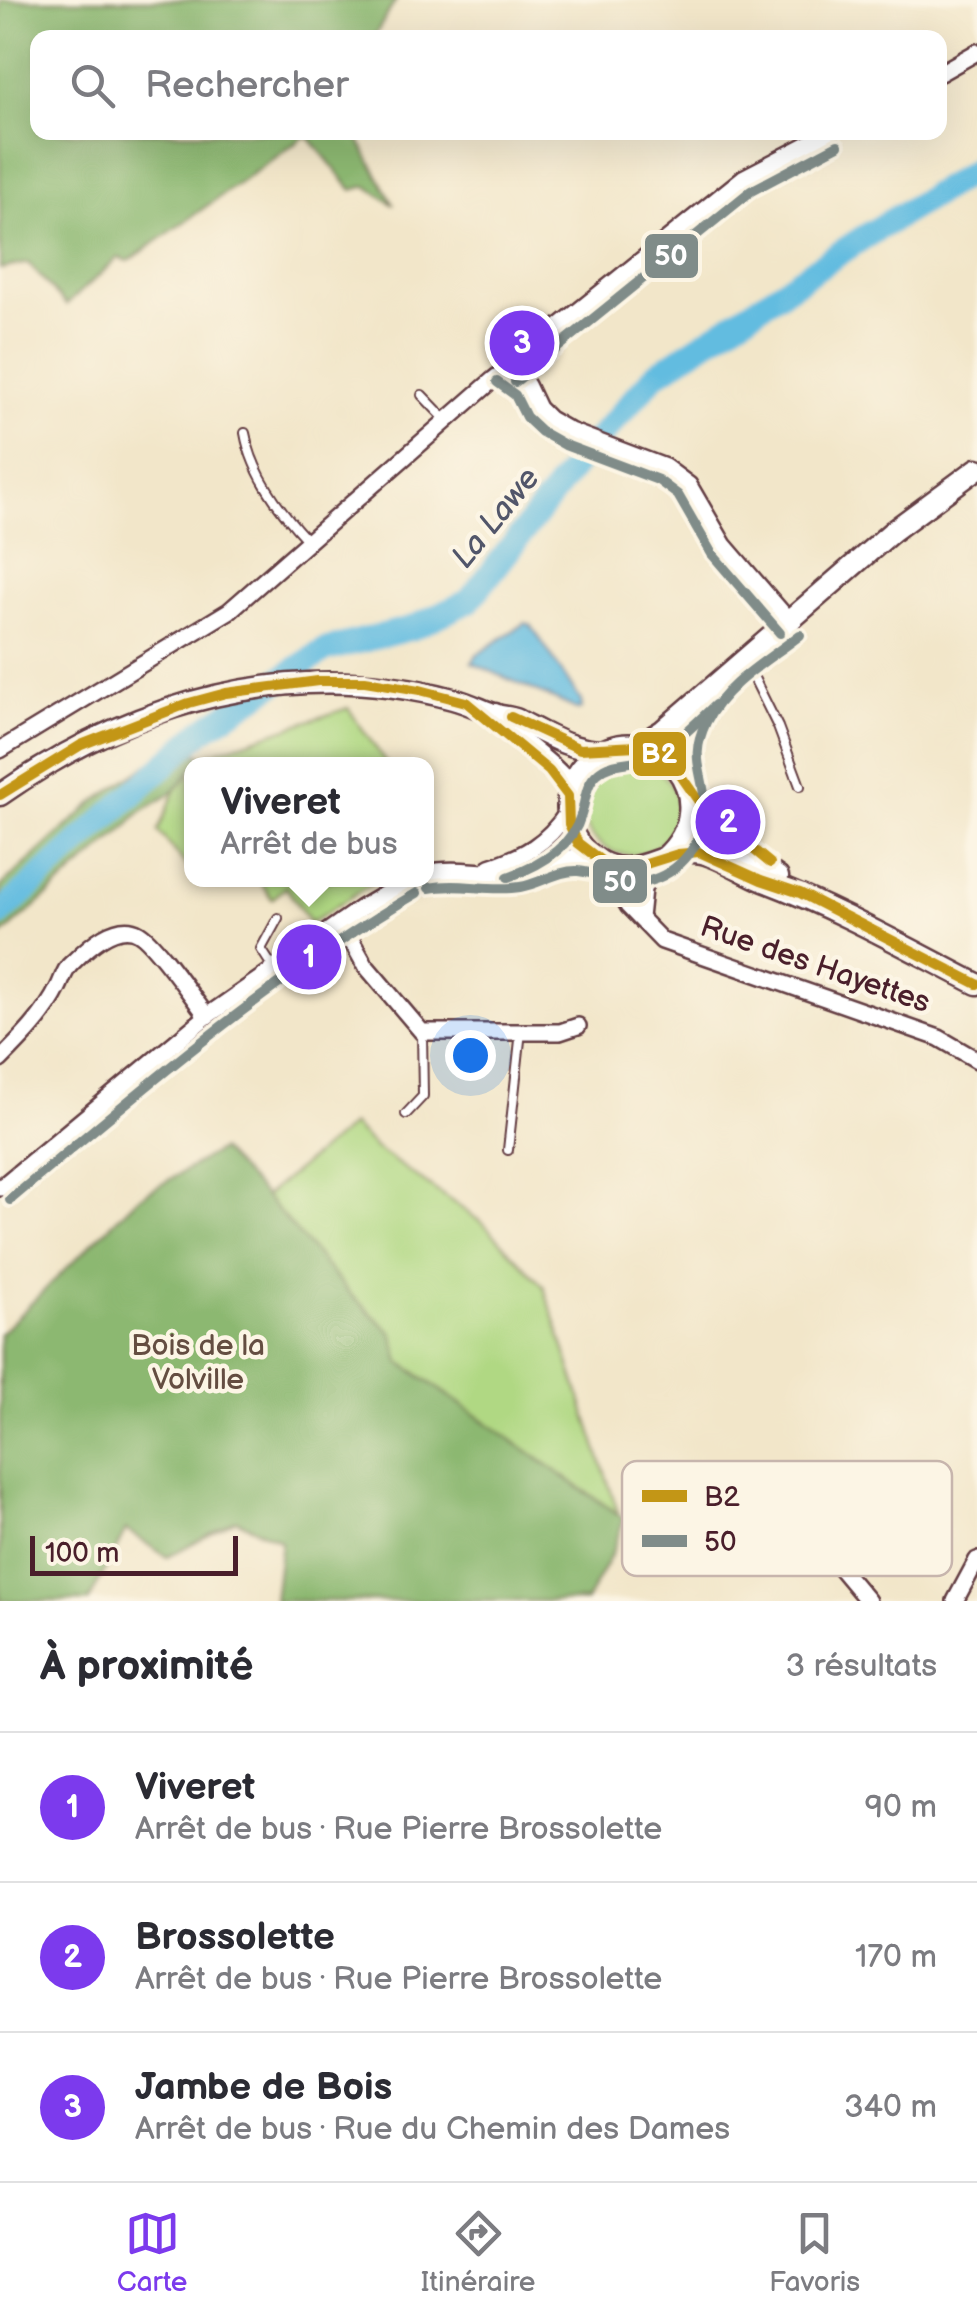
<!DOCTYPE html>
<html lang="fr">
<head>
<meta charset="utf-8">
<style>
	body { margin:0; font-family:"Balsamiq Sans",sans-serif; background:#f2f2f3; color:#2b2b33 }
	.scale { position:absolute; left:30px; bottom:25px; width:208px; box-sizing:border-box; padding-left:10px; border:5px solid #4a1f2b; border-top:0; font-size:28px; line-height:35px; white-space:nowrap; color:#4a1f2b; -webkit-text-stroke:8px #fcf5e5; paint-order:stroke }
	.you { position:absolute; left:470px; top:1055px; width:35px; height:35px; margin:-25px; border:8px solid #fff; border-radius:50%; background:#1a73e8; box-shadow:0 0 0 15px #1a73e833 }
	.badge { display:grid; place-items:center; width:65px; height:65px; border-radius:50%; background:#7c3aed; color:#fff; font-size:32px; font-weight:700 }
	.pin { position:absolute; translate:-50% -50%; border:5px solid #fff; box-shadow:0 2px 10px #0006 }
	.popup { position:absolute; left:184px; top:757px; width:250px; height:130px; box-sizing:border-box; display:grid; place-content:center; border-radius:20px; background:#fff; filter:drop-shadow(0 2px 8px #0005); font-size:32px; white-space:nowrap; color:#7c7c81 }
	.popup b { font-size:38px; color:#2b2b33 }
	.popup::after { content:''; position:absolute; left:50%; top:100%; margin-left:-20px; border:20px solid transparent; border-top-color:#fff }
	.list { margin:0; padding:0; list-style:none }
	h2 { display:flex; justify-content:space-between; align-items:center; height:130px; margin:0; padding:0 40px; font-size:42px }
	h2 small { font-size:32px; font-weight:400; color:#7c7c81 }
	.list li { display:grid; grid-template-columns:65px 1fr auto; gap:30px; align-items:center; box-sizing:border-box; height:150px; padding:0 40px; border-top:2px solid #e1e1e2 }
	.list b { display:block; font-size:38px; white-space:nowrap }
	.list p { margin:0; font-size:32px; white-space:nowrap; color:#7c7c81 }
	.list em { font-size:32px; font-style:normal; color:#7c7c81 }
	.icon { flex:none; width:55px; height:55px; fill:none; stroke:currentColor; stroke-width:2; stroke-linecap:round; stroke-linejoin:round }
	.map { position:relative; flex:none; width:977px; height:1601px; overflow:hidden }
	.search { position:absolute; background:#fff; box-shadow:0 10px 40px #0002; left:30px; right:30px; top:30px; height:110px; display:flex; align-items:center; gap:25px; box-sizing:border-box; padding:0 35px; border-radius:20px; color:#7c7c81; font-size:38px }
	.sheet { height:580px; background:#fff }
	nav { display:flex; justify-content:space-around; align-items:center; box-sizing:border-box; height:140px; border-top:2px solid #e1e1e2; background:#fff; font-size:28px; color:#7c7c81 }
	nav a { display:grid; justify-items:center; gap:5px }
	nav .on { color:#7c3aed }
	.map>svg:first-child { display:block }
	.green { fill:#b0d883; stroke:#7d7c57; stroke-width:2.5 }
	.forest { fill:#8cb871; stroke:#6b6c4e; stroke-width:2.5 }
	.water { fill:#62bce0; stroke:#566e86; stroke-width:2.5 }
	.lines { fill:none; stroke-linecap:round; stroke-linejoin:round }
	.river { stroke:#62bce0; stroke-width:25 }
	.lane-casing { stroke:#633d43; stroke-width:12 }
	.street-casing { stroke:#633d43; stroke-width:20 }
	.secondary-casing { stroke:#633d43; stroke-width:25 }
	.lane { stroke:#fff; stroke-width:8 }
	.street { stroke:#fff; stroke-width:15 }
	.secondary { stroke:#fff; stroke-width:20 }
	.bus-1-casing { stroke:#fcf5e5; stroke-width:18 }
	.bus-2-casing { stroke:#fcf5e5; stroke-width:18 }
	.bus-1 { stroke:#c39616; stroke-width:10 }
	.bus-2 { stroke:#808c89; stroke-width:10 }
	.labels { text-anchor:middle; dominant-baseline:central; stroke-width:9; stroke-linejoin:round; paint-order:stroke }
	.street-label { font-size:30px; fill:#4a1f2b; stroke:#fcf5e5 }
	.park-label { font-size:30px; fill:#644d41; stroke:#fcf5e5 }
	.water-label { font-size:32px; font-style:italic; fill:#52566a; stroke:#fcf5e5 }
	.key { fill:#fcf5e5; stroke:#c7b5ad; stroke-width:2.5 }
	.key-label { font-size:28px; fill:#4a1f2b }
	.line-badge { stroke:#fcf5e5; stroke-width:4 }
	.badge-label { font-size:28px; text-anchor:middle; font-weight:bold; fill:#fff }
</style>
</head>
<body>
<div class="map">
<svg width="977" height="1601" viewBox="0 0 977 1601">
	<rect width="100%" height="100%" fill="#fcf5e5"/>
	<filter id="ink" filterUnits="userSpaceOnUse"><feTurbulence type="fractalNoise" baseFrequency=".01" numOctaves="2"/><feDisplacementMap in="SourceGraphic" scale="20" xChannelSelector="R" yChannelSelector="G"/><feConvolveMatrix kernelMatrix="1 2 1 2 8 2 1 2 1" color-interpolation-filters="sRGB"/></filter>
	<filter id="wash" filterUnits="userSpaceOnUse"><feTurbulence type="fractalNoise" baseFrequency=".0048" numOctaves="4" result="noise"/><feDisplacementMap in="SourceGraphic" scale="40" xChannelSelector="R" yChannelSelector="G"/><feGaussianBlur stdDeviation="2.25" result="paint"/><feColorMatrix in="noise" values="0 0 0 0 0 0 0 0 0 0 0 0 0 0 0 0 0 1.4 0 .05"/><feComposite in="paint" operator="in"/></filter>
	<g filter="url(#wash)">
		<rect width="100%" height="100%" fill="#f2e6c9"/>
		<g class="green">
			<path d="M 348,708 L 387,764 L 195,764 L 202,756 Z"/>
			<circle cx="630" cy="808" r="47"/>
			<path d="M 191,769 L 191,871 L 158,831 L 176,789 Z"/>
			<path d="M 259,880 L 377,880 L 310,923 L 286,887 L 272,899 Z"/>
			<path d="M 352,1125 L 374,1147 L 484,1224 L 544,1287 L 619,1515 L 399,1361 L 392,1333 L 350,1294 L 265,1196 Z"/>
		</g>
		<g class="forest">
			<path d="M 0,0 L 396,0 L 374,37 L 38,38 L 38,132 L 355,133 L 394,205 L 367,186 L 352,190 L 307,135 L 129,261 L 118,258 L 66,305 L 28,263 L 0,269 Z"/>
			<path d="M 183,740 L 201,756 C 194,766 187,778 176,789 C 161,803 140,807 129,825 L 0,937 L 0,887 L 94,802 Z"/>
			<path d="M 220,1150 L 265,1196 L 350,1294 L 392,1333 L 400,1362 L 624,1519 L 611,1555 L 586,1601 L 274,1601 L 281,1541 L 236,1520 L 167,1557 L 126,1530 L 89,1601 L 0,1601 L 0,1334 L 138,1198 Z"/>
		</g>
		<path class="water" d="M 525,623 L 531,625 L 581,701 L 582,707 L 579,710 L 472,663 L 478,654 Z"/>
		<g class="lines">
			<path class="river" d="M 0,914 L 202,731 L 325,650 L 412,628 L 469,601 L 576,464 L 655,375 L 861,239 L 977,169"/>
		</g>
	</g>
	<g filter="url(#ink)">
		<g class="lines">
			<g class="lane-casing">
				<g id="lane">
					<path d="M 422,395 L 446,420"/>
					<path d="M 245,433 C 252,473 280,511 307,540"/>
					<path d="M 745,660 L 778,727 L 800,786"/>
					<path d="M 274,969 L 261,949 L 278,918"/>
					<path d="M 406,1114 L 423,1096 L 422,1032"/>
					<path d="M 508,1150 L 521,1031"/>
				</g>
			</g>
			<g class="street-casing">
				<g id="street">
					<path d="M 940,73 L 977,52"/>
					<path d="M 506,370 L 527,385 L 538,408 L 549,419 L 570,431 L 665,467 L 689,485 L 724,545 L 791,623"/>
					<path d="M 0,750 L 229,611 L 494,379 L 743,178 L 831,132"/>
					<path d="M 604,863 L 628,906 L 662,941 L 939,1038 L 977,1060"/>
					<path d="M 490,867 C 524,856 547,843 567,813"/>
					<path d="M 426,873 C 457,866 485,875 515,872 C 545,868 559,854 593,858"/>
					<path d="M 640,918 L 643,889 L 655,863"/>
					<path d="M 341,922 L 365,965 L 422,1032 L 560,1032 L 578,1026"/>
					<path d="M 0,1060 C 21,1039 45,1015 58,988 C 63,979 64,969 73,962 C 88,947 117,920 139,933 C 156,943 192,997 207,1016"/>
					<path d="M 0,1188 L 207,1016 L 361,908 L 409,880"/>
					<path d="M 787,1504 L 868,1601"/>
					<path d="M 955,1601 L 977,1560"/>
				</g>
			</g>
			<g class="secondary-casing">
				<g id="secondary">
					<path d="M 495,714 C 514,744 549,759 570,788"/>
					<path d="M 637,746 L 662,731 L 893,531 L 977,469"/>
					<path d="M 682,775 L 683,741 L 700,703"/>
					<path d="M 0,795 C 134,701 292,656 453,699 C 468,703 482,710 496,715 C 504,717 511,717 518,720 C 547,735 570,750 603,751"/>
					<path d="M 691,807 L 736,848 L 778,877"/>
					<path d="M 664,858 C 730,800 654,709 590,759 C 559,783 560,834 593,857 C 636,887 662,845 702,853 C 724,858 743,873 764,881 C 838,909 907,948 977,984"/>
				</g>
			</g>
			<use href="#lane" class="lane"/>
			<use href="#street" class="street"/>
			<use href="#secondary" class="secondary"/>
			<g class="bus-1-casing">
				<g id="bus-1">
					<path d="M 511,717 L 580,749 L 637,746 L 656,751 L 672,763 L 704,809 L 770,863"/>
					<path d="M 0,795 L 81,745 L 189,703 L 226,693 L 318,681 L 365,681 L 420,690 L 466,702 L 549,771 L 568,796 L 569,824 L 578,843 L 604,863 L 630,869 L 678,854 L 699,852 L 761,880 L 800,893 L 977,984"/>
				</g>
			</g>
			<g class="bus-2-casing">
				<g id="bus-2">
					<path d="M 497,382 L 515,395 L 526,417 L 542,432 L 565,445 L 658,480 L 678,495 L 712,554 L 780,633"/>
					<path d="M 515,382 L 751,191 L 838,145"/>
					<path d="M 508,877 C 539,866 572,848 581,815 C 586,800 585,784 598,773 C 612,760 632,765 649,757 C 674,746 695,724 715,705"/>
					<path d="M 429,888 C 459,882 490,892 520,887 C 540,884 558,870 578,871 C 602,873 621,887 645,882 C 681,874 707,840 705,804 C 703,770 689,758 706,722 C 726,683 767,661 800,635"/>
					<path d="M 10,1200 C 140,1091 269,979 417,893"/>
				</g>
			</g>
			<use href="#bus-1" class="bus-1"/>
			<use href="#bus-2" class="bus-2"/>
		</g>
	</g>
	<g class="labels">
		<g class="street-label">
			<text transform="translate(815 965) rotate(19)">Rue des Hayettes</text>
		</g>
		<g class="park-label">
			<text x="198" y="1346">Bois de la<tspan x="198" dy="34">Volville</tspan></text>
		</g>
		<g class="water-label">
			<text transform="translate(496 518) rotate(-51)">La Lawe</text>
		</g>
	</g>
	<rect x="622" y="1461" width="330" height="115" rx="15" class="key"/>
	<rect x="642" y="1490" width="45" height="12" fill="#c39616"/>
	<rect x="642" y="1535" width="45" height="12" fill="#808c89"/>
	<g class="key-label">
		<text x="704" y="1506">B2</text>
		<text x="704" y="1551">50</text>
	</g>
	<g class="line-badge">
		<rect x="643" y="232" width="57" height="48" rx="10" fill="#808c89"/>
		<rect x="631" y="730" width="57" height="48" rx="10" fill="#c39616"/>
		<rect x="591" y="857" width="58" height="48" rx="10" fill="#808c89"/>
	</g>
	<g class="badge-label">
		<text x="671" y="265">50</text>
		<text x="659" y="763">B2</text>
		<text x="620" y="891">50</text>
	</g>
</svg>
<div class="scale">100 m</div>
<div class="you"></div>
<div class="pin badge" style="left:309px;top:957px">1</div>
<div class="popup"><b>Viveret</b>Arrêt de bus</div>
<div class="pin badge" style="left:728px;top:822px">2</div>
<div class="pin badge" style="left:522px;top:343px">3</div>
<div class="search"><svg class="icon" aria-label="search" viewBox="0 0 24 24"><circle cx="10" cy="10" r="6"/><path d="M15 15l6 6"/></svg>Rechercher</div>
</div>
<section class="sheet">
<h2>À proximité<small>3 résultats</small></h2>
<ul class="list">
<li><span class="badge">1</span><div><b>Viveret</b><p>Arrêt de bus · Rue Pierre Brossolette</p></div><em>90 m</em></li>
<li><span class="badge">2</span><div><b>Brossolette</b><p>Arrêt de bus · Rue Pierre Brossolette</p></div><em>170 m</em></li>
<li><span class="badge">3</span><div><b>Jambe de Bois</b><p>Arrêt de bus · Rue du Chemin des Dames</p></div><em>340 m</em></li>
</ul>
</section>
<nav>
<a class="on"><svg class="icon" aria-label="map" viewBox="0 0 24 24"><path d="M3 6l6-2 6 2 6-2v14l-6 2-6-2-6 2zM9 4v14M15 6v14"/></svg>Carte</a>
<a><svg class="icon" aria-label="directions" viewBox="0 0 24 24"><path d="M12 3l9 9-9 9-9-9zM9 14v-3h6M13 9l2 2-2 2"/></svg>Itinéraire</a>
<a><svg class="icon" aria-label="saved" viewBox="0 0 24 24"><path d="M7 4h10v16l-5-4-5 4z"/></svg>Favoris</a>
</nav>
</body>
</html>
